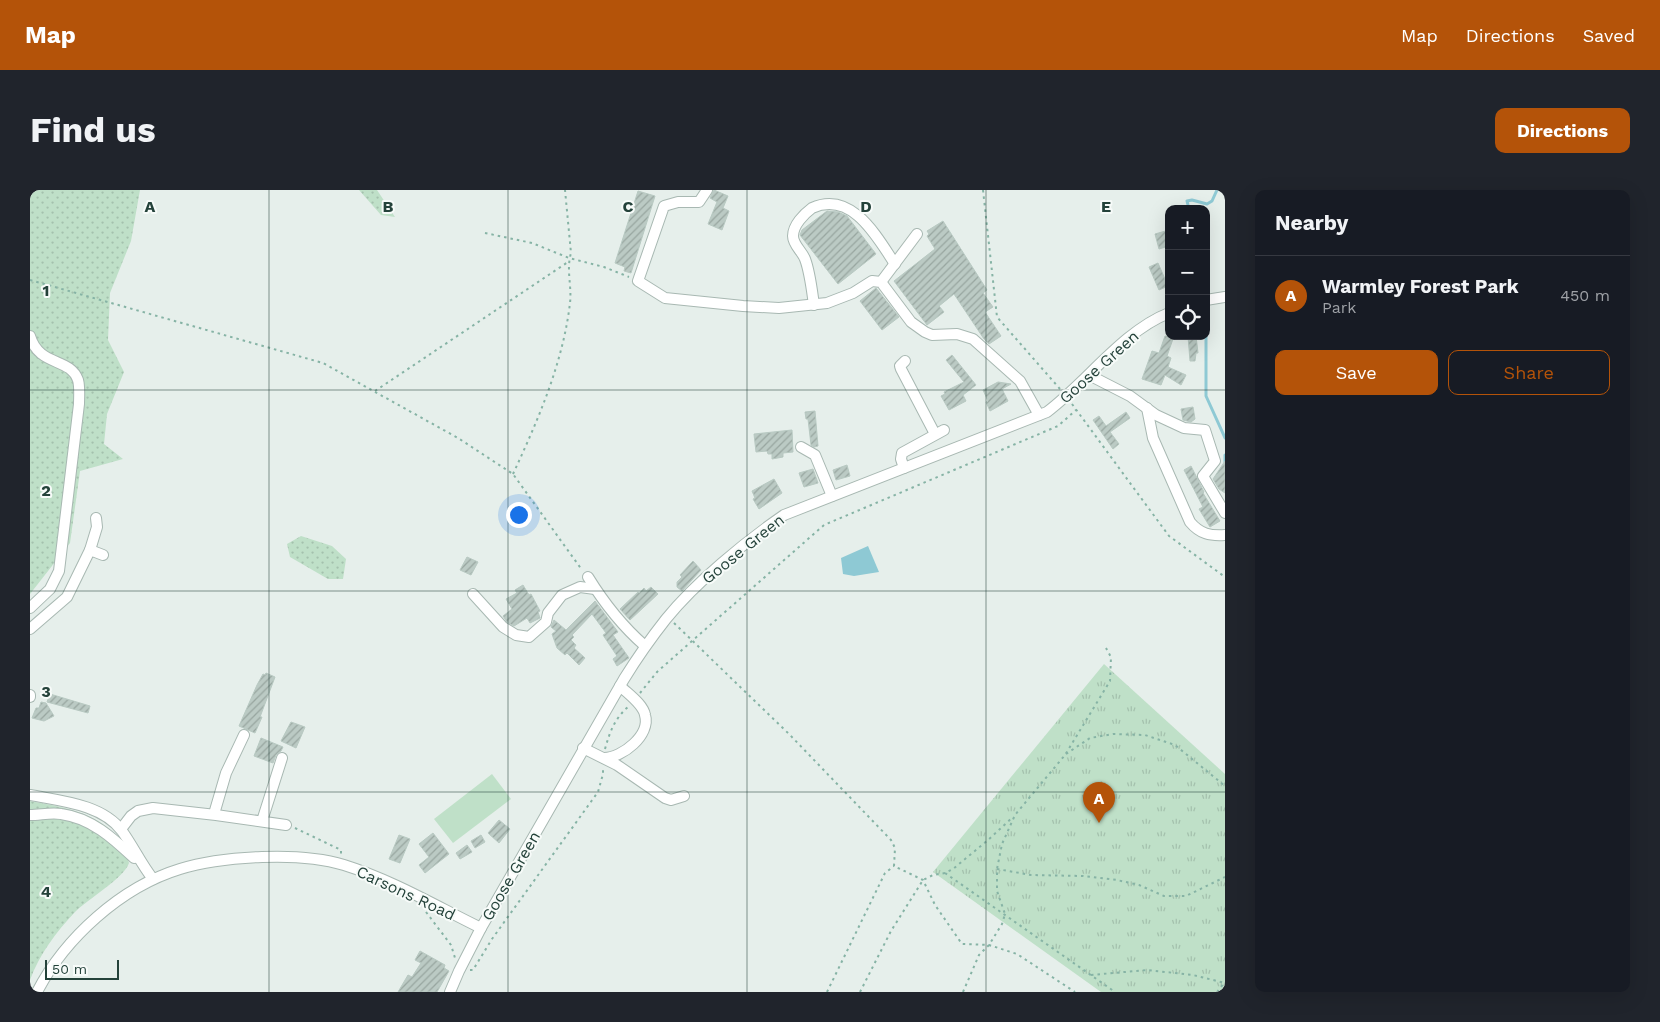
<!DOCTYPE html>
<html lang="en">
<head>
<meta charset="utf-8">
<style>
	body { margin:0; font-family:"Work Sans",sans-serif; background:#20242c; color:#f1f3f6 }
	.controls { position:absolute; right:15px; top:15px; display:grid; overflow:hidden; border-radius:10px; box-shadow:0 5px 20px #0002 }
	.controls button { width:45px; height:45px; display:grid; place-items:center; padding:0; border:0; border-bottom:1px solid #363941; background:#171b24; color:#f1f3f6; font:25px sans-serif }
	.scale { position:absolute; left:15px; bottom:12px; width:74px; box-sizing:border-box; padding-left:5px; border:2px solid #24423a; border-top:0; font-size:14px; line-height:18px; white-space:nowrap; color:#24423a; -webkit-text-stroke:4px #f7fbf9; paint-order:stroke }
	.you { position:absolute; left:488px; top:324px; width:18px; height:18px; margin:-12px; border:4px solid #fff; border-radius:50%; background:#1a73e8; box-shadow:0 0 0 8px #1a73e833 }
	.badge { display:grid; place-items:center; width:32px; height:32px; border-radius:50%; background:#b45309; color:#fff; font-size:16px; font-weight:700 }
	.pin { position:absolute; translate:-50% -41px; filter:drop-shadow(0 1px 2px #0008) }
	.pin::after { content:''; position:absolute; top:26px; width:18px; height:15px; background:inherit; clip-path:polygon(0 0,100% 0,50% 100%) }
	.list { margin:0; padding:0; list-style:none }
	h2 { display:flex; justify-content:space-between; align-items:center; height:65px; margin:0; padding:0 20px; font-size:21px }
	h2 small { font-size:16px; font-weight:400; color:#9ea1a6 }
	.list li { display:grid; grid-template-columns:32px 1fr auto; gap:15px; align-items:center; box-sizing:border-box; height:80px; padding:0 20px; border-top:1px solid #363941 }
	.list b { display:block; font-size:19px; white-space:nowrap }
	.list p { margin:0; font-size:16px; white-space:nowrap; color:#9ea1a6 }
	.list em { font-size:16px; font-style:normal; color:#9ea1a6 }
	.actions { display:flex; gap:10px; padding:15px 20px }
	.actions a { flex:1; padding:11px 0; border:1px solid #b45309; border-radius:10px; text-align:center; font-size:18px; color:#b45309 }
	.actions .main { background:#b45309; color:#fff }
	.icon { flex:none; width:28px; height:28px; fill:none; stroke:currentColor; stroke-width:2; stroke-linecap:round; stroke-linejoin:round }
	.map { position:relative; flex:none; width:1195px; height:802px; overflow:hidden; border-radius:10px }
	header { display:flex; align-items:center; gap:30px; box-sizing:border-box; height:70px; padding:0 25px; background:#b45309; color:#fff }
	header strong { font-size:24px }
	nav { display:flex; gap:28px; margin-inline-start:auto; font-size:18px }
	.intro { display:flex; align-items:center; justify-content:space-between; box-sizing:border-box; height:120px; padding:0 30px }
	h1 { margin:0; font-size:35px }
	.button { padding:12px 22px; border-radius:10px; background:#b45309; color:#fff; font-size:18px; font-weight:700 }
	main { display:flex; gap:30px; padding:0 30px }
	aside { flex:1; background:#171b24; border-radius:10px; box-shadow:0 5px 20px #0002 }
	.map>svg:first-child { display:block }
	.grass { fill:url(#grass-dots) }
	.park { fill:url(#park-tufts) }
	.garden { fill:#bfe0c8 }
	.water { fill:#8ec9d4 }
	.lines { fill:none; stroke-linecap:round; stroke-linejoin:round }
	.stream { stroke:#8ec9d4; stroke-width:3 }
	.building { fill:url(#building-hatch); stroke:#b8c9c2 }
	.minor-casing { stroke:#a8b8b2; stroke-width:12 }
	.path { stroke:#86b3a5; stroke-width:2; stroke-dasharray:2.5 4; stroke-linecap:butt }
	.minor { stroke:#fff; stroke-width:10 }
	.grid { fill:none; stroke:#24423a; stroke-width:1; stroke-opacity:0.55 }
	.labels { text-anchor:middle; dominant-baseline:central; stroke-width:4; stroke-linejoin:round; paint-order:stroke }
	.street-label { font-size:16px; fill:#24423a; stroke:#f7fbf9 }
	.grid-label { font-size:16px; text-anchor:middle; font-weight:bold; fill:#24423a; stroke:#f7fbf9; stroke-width:4; stroke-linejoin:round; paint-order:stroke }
</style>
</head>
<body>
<header>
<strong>Map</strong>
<nav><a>Map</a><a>Directions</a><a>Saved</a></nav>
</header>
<div class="intro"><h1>Find us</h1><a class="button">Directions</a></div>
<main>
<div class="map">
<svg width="1195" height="802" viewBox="0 0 1195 802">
	<defs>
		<pattern id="grass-dots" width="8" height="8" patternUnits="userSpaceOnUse" patternTransform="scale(1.25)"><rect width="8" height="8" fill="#bfe0c8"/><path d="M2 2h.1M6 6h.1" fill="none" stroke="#a4c1ad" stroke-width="1.8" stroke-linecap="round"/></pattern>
		<pattern id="park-tufts" width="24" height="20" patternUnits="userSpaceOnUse" patternTransform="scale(1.25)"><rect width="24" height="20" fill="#bfe0c8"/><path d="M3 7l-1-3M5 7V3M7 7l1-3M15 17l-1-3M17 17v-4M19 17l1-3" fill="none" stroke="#a4c1ad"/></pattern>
		<pattern id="building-hatch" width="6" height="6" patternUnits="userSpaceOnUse" patternTransform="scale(1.25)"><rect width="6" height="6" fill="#bbcac4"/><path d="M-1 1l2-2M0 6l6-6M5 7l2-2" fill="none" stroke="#98a6a0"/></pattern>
	</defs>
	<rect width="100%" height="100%" fill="#e6efeb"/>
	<g class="grass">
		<path d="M 0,0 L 110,0 L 101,51 L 80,103 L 78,150 L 94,182 L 77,224 L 74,254 L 93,269 L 50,281 L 40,353 L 0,404 Z"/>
		<path d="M 329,0 L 347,0 L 365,27 L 351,25 Z"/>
		<path d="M 271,346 L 302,356 L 316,369 L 313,389 L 298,389 L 260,367 L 257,354 Z"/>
		<path d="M 0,611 C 42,619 87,625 99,673 C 94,688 58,709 45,722 C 26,742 9,765 0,790 Z"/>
	</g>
	<path class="park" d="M 1074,474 L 1195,584 L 1195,802 L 1071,802 L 903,682 Z"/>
	<path class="garden" d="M 462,584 L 481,609 L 423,653 L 404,629 Z"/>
	<path class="water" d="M 838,356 L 849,382 L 824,386 L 813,384 L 811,368 Z"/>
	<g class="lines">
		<g class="stream">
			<path d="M 1159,19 L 1157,11 L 1162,10 L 1177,14 L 1182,11 L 1187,0"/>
			<path d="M 1176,97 L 1176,206 L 1195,248"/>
			<path d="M 1195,265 L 1195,272"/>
		</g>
	</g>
	<g class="building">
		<path d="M 684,0 L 698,6 L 693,18 L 699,21 L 692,40 L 678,34 L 687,12 L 680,8 Z"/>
		<path d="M 608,1 L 625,6 L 601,83 L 594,81 L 595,77 L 585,73 Z"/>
		<path d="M 797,21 L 808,22 L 817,26 L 846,64 L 808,94 L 770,45 L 772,40 Z"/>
		<path d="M 913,31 L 957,100 L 953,103 L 963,117 L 955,122 L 971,146 L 959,154 L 954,149 L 924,104 L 909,116 L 914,122 L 897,135 L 864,91 L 905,59 L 897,46 L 899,44 L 897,41 Z"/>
		<path d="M 1139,40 L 1139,56 L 1129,59 L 1125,44 Z"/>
		<path d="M 1128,73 L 1138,96 L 1129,100 L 1119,77 Z"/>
		<path d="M 846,98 L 869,127 L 852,140 L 830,111 Z"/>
		<path d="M 1135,146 L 1144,146 L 1137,166 L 1141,168 L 1138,177 L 1156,185 L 1151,195 L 1135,185 L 1131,195 L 1112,189 L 1122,161 L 1129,163 Z"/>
		<path d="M 1158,146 L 1166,146 L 1168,163 L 1166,163 L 1165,171 L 1160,171 Z"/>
		<path d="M 922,165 L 946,195 L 933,205 L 936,211 L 919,220 L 911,206 L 915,204 L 914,202 L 934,192 L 916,170 Z"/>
		<path d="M 968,192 L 981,194 L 972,199 L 978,211 L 960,221 L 956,212 L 958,211 L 953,200 Z"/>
		<path d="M 1163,217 L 1165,229 L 1161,232 L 1153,230 L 1151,219 Z"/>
		<path d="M 785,221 L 788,256 L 784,257 L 781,255 L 778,229 L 776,229 L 775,222 Z"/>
		<path d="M 1096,222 L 1100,228 L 1080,242 L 1089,254 L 1083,259 L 1063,230 L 1069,226 L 1076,236 Z"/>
		<path d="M 762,240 L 763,262 L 753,263 L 753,267 L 742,269 L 742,264 L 738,264 L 737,261 L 726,262 L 724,244 Z"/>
		<path d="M 1195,271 L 1195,303 L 1189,299 L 1183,289 Z"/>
		<path d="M 817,275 L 820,286 L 806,290 L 803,280 Z"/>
		<path d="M 1161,276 L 1174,302 L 1173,303 L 1190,331 L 1180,337 L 1169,319 L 1173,317 L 1154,280 Z"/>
		<path d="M 783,279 L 788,293 L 774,297 L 769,283 Z"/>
		<path d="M 744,289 L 752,303 L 729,319 L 723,309 L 725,308 L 722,301 Z"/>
		<path d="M 437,367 L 448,372 L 441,385 L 430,380 Z"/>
		<path d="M 663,371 L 671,380 L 652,401 L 647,397 L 647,392 L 652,387 L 650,385 Z"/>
		<path d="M 493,395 L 499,405 L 501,404 L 510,421 L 508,422 L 510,428 L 500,433 L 497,428 L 484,436 L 477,432 L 473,426 L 482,419 L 476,409 L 487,403 L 485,400 Z"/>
		<path d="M 621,397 L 628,404 L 600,430 L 590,419 L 608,402 L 609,403 L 614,398 L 616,401 Z"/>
		<path d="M 565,411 L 588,442 L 583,445 L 599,468 L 587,476 L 583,469 L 587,466 L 573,445 L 576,443 L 562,424 L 542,445 L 544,447 L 541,450 L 546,455 L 544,458 L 555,468 L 549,475 L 537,463 L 535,465 L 527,458 L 522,444 L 526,441 L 521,437 L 524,430 L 536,440 Z"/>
		<path d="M 236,483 L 245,487 L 230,527 L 232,527 L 225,543 L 209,536 L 227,495 L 233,484 L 235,485 Z"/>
		<path d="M 20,504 L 60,516 L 58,523 L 17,512 Z"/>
		<path d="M 11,512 L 16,513 L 24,526 L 14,531 L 2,528 L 6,518 L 9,518 Z"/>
		<path d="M 261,532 L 275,537 L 266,558 L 251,551 Z"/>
		<path d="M 231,548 L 253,557 L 251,561 L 246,565 L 243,573 L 224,566 Z"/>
		<path d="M 469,630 L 480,639 L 469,653 L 458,643 Z"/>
		<path d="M 403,643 L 419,664 L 395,683 L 389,675 L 399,667 L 389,654 Z"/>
		<path d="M 369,645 L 380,649 L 370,673 L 359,669 Z"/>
		<path d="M 451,645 L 455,652 L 445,658 L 441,651 Z"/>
		<path d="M 437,655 L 442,662 L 430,669 L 426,663 Z"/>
		<path d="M 390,761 L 415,775 L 414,778 L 419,781 L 407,802 L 368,802 L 378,785 L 382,787 L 391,773 L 385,770 Z"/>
	</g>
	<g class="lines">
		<g class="minor-casing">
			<g id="minor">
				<path d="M 677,0 L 669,12 L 648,12 L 634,16 L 608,91 L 635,108 L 713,116 L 749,118 L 797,113 L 823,103 L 842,91 L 851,92 L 881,132 L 895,142 L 902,145 L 927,144 L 943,149 L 990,191 L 1009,225"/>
				<path d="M 851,92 L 887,44"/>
				<path d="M 1176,110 L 1195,107"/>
				<path d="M 784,115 C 782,101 780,82 775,69 C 772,61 763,55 763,46 C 763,35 774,24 782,18 C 822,0 847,47 865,74"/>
				<path d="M 0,146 C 9,177 40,167 48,190 C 50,197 49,207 49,214 L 29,381 L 20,399 L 0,418"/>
				<path d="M 875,171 L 870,176 L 871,179 L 905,244"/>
				<path d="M 1059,185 L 1100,206 L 1126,225 L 1154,238 L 1175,240 L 1185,271 L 1173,286 L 1195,323"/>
				<path d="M 1117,218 L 1123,248 L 1160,332 C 1170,344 1180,346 1195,345"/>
				<path d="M 771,257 L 785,265 L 802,306"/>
				<path d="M 874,278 L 871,269 L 872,263 L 914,240"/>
				<path d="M 60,360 L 67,337 L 66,328"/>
				<path d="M 558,387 C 574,413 592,436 615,456"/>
				<path d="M 443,404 L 473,437 L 486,445 L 499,447 L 516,432 L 518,423 L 532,405 L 550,397 L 565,399"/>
				<path d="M 0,439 L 37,407 L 60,360 L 73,365"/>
				<path d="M 0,507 L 0,505"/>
				<path d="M 553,558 L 587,575 L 635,608 L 641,610 L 654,606"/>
				<path d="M 574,568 C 592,568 621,545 615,525 C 613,514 598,504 590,496"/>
				<path d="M 0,605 C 30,611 72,614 92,641 C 103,656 111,674 123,689"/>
				<path d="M 184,624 L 196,583 L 214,545"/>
				<path d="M 0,625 C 10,625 22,622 31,624 C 61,628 83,648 104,668"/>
				<path d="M 232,631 L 252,568"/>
				<path d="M 91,639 L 101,626 L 108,621 L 123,618 L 186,625 L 256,635"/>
				<path d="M 7,802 C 35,748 91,697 150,679 C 176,671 205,668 232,667 C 259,666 288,667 314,675 C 362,690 406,716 451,738"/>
				<path d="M 420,802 L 429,781 L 451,738 L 594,489 C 607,468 621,448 636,429 C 666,392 715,352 754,325 L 1017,222 C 1057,192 1093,141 1139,123"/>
			</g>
		</g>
		<g class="path">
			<path d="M 953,0 L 967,127 L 1030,199"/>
			<path d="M 455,43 L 502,53 L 539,68 L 574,77 L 599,87"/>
			<path d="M 0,90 L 293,173 L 428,248 L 483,284 L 552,380"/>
			<path d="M 345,201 L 538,72"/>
			<path d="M 1042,214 L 1139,346 L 1195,387"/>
			<path d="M 483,284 C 508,230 533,173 540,113 C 542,96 536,80 541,63 L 535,0"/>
			<path d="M 644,433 L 760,545 L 861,650 L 865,658 L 864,676 L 893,690 L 905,715 L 932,754 L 959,755 L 987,764 L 1045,802"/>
			<path d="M 610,503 L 627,482 L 662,451 L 794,335 L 1028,236 L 1046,220"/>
			<path d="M 575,559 C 580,541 585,528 599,516"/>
			<path d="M 1036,564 L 1060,548 L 1083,544 L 1115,545 L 1145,555 L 1195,596"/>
			<path d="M 265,638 L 311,660 L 311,665"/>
			<path d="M 967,679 L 1001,685 L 1053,686 L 1087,690 L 1109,695 L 1134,706 L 1156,706 L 1195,687"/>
			<path d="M 915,683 L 1085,802"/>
			<path d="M 396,722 L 421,755 L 425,768"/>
			<path d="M 440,780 L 443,780 L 462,749 L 568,602 L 573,584 L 573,578"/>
			<path d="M 1061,785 L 1117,780 L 1163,785 L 1195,793"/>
			<path d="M 797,802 L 855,683 L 864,676"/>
			<path d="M 830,802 L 861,741 L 893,690 L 903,685 L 915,683 L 923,679 L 958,650 L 983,627"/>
			<path d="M 933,802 L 949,765 L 959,755 L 972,734 L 975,724 L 967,701 L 967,679 L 972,654 L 985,625 L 1035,565 L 1080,491 L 1081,467 L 1076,458"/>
			<path d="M 1187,802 L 1195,792"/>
		</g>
		<use href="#minor" class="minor"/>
	</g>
	<path class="grid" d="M 239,0 L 239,802M 478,0 L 478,802M 717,0 L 717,802M 956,0 L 956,802M 0,200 L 1195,200M 0,401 L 1195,401M 0,602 L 1195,602"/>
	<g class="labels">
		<g class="street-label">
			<text transform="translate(1069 177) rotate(-42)">Goose Green</text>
			<text transform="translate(713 359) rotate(-39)">Goose Green</text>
			<text transform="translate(481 686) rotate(-60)">Goose Green</text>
			<text transform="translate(376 703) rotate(25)">Carsons Road</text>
		</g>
	</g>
	<g class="grid-label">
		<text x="120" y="22">A</text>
		<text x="358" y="22">B</text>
		<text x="598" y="22">C</text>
		<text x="836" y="22">D</text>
		<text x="1076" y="22">E</text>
		<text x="16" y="106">1</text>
		<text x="16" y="306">2</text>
		<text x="16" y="507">3</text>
		<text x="16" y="707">4</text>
	</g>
</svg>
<div class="controls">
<button>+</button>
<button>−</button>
<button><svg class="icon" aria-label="locate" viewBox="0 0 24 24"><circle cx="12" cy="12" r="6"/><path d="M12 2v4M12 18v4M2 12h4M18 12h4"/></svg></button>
</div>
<div class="scale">50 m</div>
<div class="you"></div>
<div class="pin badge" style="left:1069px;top:633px">A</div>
</div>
<aside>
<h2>Nearby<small></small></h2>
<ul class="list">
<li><span class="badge">A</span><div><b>Warmley Forest Park</b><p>Park</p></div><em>450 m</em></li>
</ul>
<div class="actions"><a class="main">Save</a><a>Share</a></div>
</aside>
</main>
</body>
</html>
